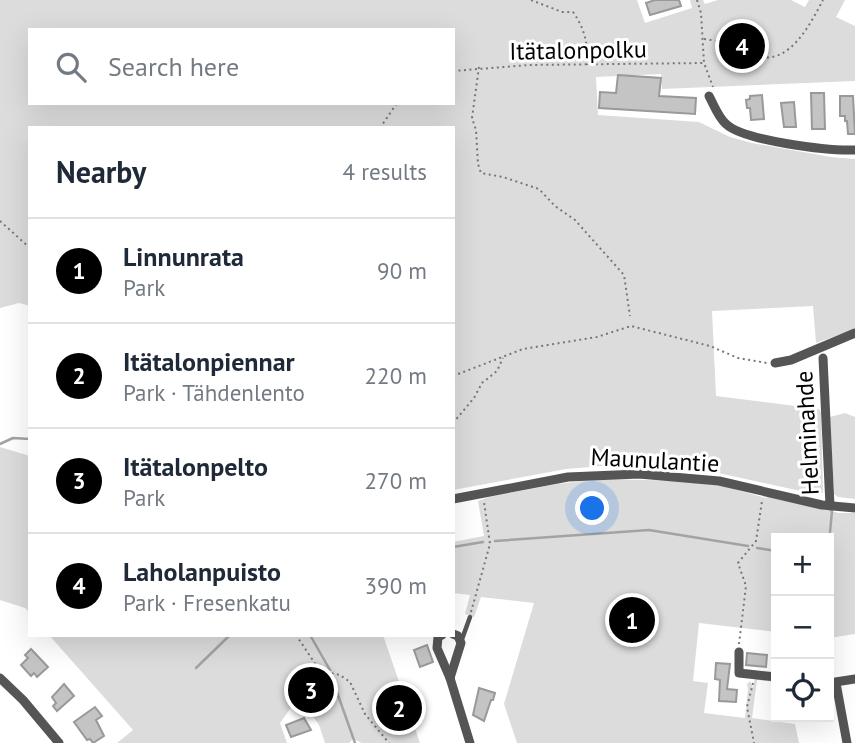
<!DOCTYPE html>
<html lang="en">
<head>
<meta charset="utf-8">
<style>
	body { margin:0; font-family:"PT Sans",sans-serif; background:#f6f6f7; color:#1f2937 }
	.controls { position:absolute; right:21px; bottom:21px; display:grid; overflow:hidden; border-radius:0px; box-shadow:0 7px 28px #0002 }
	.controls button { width:63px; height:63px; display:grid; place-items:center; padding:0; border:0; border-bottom:2px solid #e0e1e3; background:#fff; color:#1f2937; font:35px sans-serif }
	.you { position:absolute; left:593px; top:509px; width:24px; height:24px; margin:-18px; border:5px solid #fff; border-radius:50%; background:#1a73e8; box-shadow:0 0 0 10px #1a73e833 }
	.badge { display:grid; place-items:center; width:46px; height:46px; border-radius:50%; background:#000; color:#fff; font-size:23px; font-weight:700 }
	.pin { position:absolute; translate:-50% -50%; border:4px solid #fff; box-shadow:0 2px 7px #0006 }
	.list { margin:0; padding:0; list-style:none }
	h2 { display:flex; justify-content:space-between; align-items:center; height:91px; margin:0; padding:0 28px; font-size:30px }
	h2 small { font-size:23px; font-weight:400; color:#747a83 }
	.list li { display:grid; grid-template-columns:46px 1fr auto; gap:21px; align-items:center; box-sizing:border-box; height:105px; padding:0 28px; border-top:2px solid #e0e1e3 }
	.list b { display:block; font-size:26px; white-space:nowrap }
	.list p { margin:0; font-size:23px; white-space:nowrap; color:#747a83 }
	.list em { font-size:23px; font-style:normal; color:#747a83 }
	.icon { flex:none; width:38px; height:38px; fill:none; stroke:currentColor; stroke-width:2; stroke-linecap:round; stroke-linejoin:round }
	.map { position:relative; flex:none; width:855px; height:743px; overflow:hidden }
	.search { position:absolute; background:#fff; box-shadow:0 7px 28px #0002; left:28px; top:28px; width:427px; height:77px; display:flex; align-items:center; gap:18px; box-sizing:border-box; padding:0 24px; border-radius:0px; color:#747a83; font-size:26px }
	.panel { position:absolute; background:#fff; box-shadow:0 7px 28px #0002; left:28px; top:126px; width:427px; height:511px; border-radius:0px }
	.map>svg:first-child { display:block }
	.green { fill:#dcdcdc; fill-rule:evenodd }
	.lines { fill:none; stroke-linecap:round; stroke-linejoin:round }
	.stream { stroke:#a3a3a3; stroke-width:2.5 }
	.building { fill:#c4c4c4; stroke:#999; stroke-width:2 }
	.path { stroke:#777; stroke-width:2; stroke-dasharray:2 3.5; stroke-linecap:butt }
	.lane { stroke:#555; stroke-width:4.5 }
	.street { stroke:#555; stroke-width:9 }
	.labels { text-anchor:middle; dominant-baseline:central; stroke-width:6; stroke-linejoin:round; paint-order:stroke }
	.street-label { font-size:24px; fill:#000; stroke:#fff }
</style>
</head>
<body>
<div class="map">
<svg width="855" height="743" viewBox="0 0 855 743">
	<rect width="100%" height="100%" fill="#fff"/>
	<g class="green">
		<path d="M 0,0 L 637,0 L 645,23 L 692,8 L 690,0 L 703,0 L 705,4 L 718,0 L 791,0 L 805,7 L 809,0 L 845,0 L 836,17 L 855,26 L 855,81 L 662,89 L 661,74 L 596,77 L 598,115 L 699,122 L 730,137 L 752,143 L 831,157 L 855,159 L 855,329 L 816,343 L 813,306 L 712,311 L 716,396 L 819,409 L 821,412 L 823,493 L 814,494 L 700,469 L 616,465 L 616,457 L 604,457 L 603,466 L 566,469 L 453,490 L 453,128 L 30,128 L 30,306 L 19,303 L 0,308 ZM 30,30 L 453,30 L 453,103 L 30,103 Z"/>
		<path d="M 845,413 L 855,417 L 855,499 L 838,497 L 834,494 L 830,417 Z"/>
		<path d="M 0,447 L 30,456 L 30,613 L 25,608 L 0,600 Z"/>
		<path d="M 600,479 L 690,481 L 716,484 L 766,498 L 768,497 L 839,513 L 855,513 L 855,634 L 829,638 L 829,538 L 776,538 L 776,632 L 699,623 L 693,681 L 708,683 L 704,713 L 745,718 L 748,689 L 747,684 L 750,681 L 753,688 L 755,678 L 776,681 L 776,682 L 757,680 L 752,718 L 795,724 L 799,743 L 517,743 L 504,704 L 534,603 L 481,597 L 474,617 L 465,614 L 470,595 L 453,593 L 453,542 L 484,536 L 478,501 L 489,497 L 557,484 Z"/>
		<path d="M 49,635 L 383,635 L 420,743 L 362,743 L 353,739 L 349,743 L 325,743 L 319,725 L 299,696 L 280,723 L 287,743 L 117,743 L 133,730 Z"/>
	</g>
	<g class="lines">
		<g class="stream">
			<path d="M 0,444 L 13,438 L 30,439"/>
			<path d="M 495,541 L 649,530 L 748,546"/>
			<path d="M 829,543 L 832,511"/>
			<path d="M 453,547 L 483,542"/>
			<path d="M 757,548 L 776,551"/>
			<path d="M 310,635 L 330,670"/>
			<path d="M 196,668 L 230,635"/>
			<path d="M 333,681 L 355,743"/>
		</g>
	</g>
	<g class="building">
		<path d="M 655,0 L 679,0 L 681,6 L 650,15 L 646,3 Z"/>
		<path d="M 618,75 L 661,78 L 659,96 L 696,98 L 695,114 L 599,108 L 600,92 L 616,93 Z"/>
		<path d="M 811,93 L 824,93 L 825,129 L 812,129 Z"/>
		<path d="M 762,95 L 764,119 L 751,120 L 750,108 L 747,108 L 746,100 L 750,99 L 750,96 Z"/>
		<path d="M 840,96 L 853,96 L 855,134 L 848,134 L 847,121 L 845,121 L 845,116 L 840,116 Z"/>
		<path d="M 794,102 L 796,127 L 784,127 L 781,103 Z"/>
		<path d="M 427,645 L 433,662 L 420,667 L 414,650 Z"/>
		<path d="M 31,649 L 48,667 L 37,677 L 34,673 L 31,676 L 21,665 L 28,658 L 25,655 Z"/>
		<path d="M 747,653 L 767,655 L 766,667 L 746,665 Z"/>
		<path d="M 716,663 L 730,664 L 727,689 L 737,690 L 736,702 L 719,701 L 720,680 L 715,679 Z"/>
		<path d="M 64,684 L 74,696 L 57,711 L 53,706 L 56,703 L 52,697 Z"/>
		<path d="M 479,688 L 495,693 L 493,700 L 491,700 L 484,721 L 473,715 Z"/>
		<path d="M 95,707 L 102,716 L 96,720 L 104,736 L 93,743 L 90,739 L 87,740 L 74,722 Z"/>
		<path d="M 304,718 L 311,730 L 291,737 L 286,725 Z"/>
	</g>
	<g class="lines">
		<g class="path">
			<path d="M 531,0 L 562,12 L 573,12 C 585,29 588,44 587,65"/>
			<path d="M 697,0 L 701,13 L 704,63 L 713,87"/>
			<path d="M 704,39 C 726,41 736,50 756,56 C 790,66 810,24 823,0"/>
			<path d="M 479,67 L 472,118 L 476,130 L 478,164 L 481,173 L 503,177 L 539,189 L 555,206 L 575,220 L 624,275 L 630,316"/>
			<path d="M 453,71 L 529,65 L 704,63"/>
			<path d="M 380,128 L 397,103"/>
			<path d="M 0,221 L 30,248"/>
			<path d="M 453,376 L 523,349 L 597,337 L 631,326 L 710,346 L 738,358 L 767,363"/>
			<path d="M 453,423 L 474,398 L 482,383 L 497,371 L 503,358"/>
			<path d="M 471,612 L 490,544 L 484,502"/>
			<path d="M 296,635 L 320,671 L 340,675 L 350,682 L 365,714 L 389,743"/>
			<path d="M 739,644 L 746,586 L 738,563 L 756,541 L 762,501"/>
			<path d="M 753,683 L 747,707 L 754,743"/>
		</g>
		<path class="lane" d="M 461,642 L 470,617"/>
		<g class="street">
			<path d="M 709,96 C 714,105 718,117 726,124 C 744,141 829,151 855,150"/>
			<path d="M 823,358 L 830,506"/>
			<path d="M 775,363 L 791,360 L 855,333"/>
			<path d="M 453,499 L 568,477 L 639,474 L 719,481 L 822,505 L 855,508"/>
			<path d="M 442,635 L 438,637 L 437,648 L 450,678 L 470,743"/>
			<path d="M 739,652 L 739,673 L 776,677"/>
			<path d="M 0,678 L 23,700 L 59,743"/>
			<path d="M 450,678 L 461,643 L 458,636 L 453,634"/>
			<path d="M 829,683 L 855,679"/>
			<path d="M 836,683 L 847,743"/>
		</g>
	</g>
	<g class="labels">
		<g class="street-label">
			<text transform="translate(578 50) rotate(-1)">Itätalonpolku</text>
			<text transform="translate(807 433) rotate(-93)">Helminahde</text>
			<text transform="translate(655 460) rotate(3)">Maunulantie</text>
		</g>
	</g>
</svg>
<div class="controls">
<button>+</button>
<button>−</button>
<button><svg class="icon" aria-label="locate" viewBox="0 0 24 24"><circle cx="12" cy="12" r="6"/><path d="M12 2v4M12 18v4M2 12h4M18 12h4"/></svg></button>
</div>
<div class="you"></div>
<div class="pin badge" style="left:632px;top:620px">1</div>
<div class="pin badge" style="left:399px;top:708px">2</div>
<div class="pin badge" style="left:311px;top:690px">3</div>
<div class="pin badge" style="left:742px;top:46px">4</div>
<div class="search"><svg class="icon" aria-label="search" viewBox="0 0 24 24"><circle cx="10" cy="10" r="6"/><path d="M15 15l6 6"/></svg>Search here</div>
<section class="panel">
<h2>Nearby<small>4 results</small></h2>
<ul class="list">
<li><span class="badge">1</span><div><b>Linnunrata</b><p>Park</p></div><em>90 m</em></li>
<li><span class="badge">2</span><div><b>Itätalonpiennar</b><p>Park · Tähdenlento</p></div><em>220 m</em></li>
<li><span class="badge">3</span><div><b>Itätalonpelto</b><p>Park</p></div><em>270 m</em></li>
<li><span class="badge">4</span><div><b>Laholanpuisto</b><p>Park · Fresenkatu</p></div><em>390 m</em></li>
</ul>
</section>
</div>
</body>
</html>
